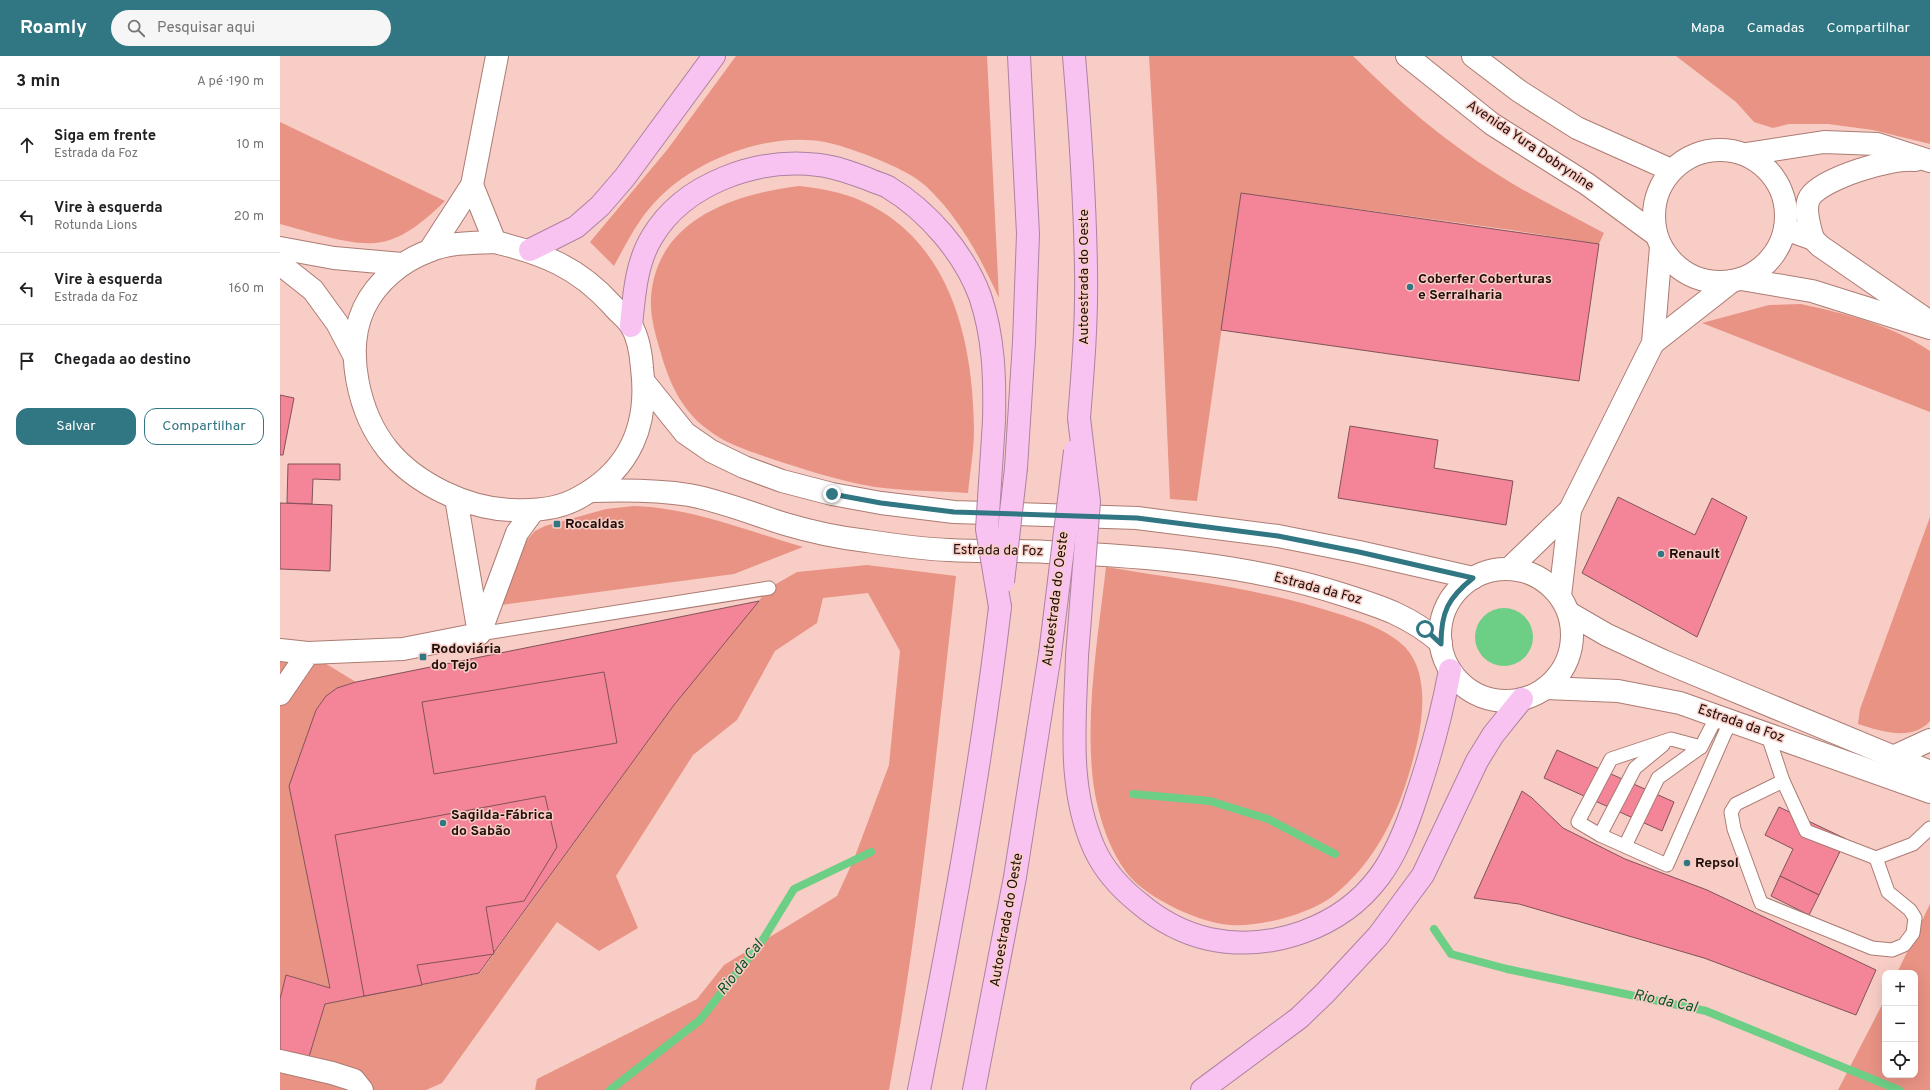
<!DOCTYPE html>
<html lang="pt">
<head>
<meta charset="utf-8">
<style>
	body { margin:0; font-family:Overpass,sans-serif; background:#f6f6f6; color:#202124 }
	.controls { position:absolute; right:12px; bottom:12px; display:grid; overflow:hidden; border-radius:8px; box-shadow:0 4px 16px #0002 }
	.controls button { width:36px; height:36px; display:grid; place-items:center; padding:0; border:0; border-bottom:1px solid #e0e0e0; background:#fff; color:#202124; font:20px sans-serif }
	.stop { position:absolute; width:12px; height:12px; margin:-9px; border:3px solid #307683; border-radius:50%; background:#fff }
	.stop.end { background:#307683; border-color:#fff; box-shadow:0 1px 4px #0008 }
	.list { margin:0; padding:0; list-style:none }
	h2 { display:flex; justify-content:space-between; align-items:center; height:52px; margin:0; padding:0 16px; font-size:17px }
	h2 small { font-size:13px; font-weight:400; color:#757577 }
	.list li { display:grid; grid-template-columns:26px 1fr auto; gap:12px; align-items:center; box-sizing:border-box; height:72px; padding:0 16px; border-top:1px solid #e0e0e0 }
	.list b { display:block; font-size:15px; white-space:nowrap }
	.list p { margin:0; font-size:13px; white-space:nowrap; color:#757577 }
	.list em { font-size:13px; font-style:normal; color:#757577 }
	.actions { display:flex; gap:8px; padding:12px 16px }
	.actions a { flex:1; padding:9px 0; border:1px solid #307683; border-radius:12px; text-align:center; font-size:14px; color:#307683 }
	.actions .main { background:#307683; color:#fff }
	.icon { flex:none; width:22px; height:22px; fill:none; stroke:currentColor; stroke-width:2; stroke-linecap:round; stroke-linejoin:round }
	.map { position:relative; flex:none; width:1650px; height:1034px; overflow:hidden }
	header { display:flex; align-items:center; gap:24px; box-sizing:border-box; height:56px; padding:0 20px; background:#307683; color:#fff }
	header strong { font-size:19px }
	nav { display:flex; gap:22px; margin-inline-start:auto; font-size:14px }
	.search { width:280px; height:36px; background:#f6f6f6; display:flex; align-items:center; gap:10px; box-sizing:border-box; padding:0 14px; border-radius:22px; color:#757577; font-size:15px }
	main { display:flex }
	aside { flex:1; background:#fff }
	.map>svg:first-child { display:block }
	.green { fill:#e89384 }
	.water { fill:#6dce86 }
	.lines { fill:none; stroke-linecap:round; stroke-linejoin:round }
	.stream { stroke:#6dce86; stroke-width:8 }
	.building { fill:#f48497; stroke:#82535a }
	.lane-casing { stroke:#ac7c73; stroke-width:15 }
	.street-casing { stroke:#ac7c73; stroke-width:24 }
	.secondary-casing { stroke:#ac7c73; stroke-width:24 }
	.highway-casing { stroke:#ac83a0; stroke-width:24 }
	.lane { stroke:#fff; stroke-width:13 }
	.street { stroke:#fff; stroke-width:22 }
	.secondary { stroke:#fff; stroke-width:22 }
	.highway { stroke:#f8c2f1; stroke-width:22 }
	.highway-bridge-casing { stroke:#ac83a0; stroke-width:24; stroke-linecap:butt }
	.highway-bridge { stroke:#f8c2f1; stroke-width:22 }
	.route { stroke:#307683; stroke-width:5 }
	.poi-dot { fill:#307683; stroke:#f8cdc5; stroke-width:1.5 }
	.labels { text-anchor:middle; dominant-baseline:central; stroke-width:3; stroke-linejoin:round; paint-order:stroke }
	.street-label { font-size:14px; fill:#200e0b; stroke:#f8cdc5 }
	.poi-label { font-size:14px; font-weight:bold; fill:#200e0b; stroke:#f8cdc5; text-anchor:start }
	.water-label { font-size:15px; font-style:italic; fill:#0a5326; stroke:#f8cdc5 }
</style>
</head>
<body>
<header>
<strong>Roamly</strong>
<div class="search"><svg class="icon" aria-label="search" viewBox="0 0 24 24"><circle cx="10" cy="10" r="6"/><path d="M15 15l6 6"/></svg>Pesquisar aqui</div>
<nav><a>Mapa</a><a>Camadas</a><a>Compartilhar</a></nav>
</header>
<main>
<aside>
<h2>3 min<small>A pé · 190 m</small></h2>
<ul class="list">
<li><svg class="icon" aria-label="ahead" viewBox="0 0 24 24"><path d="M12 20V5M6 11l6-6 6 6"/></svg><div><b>Siga em frente</b><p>Estrada da Foz</p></div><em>10 m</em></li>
<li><svg class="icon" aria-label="left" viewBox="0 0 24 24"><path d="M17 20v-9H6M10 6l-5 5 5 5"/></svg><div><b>Vire à esquerda</b><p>Rotunda Lions</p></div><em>20 m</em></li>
<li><svg class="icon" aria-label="left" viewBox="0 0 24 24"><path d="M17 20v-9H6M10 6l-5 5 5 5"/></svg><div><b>Vire à esquerda</b><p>Estrada da Foz</p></div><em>160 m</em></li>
<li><svg class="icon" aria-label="arrive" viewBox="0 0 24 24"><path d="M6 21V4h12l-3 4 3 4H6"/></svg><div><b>Chegada ao destino</b></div></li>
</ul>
<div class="actions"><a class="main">Salvar</a><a>Compartilhar</a></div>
</aside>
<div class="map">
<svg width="1650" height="1034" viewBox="0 0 1650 1034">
	<rect width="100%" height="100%" fill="#f8cdc5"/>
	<g class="green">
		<path d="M 456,0 L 707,0 L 719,242 C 700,201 680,163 647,131 C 634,119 614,110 597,103 C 580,96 563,90 545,86 C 489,75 413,104 375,146 C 357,165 346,188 334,210 L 310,186 L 387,94 Z"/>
		<path d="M 869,0 L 1073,0 C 1117,44 1164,85 1217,118 C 1251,140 1289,158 1324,177 L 1319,188 L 1231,174 L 961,137 L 917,445 L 890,443 L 877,138 Z"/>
		<path d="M 1396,0 L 1650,0 L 1650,88 L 1593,74 L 1548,68 L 1509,68 L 1493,72 L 1474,66 L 1456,46 Z"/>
		<path d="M 0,66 L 165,145 C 147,162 127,181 102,186 C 75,192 27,175 0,168 Z"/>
		<path d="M 519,130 C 537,132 555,135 572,141 C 669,178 693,280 694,374 C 694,394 690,416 688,437 C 657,435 625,435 595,431 C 559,425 523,413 489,402 C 467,394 445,388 427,373 C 401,354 388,324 380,294 C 375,277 370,260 371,242 C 376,164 453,138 519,130 Z"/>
		<path d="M 1521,248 C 1567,258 1611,269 1650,295 L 1650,356 L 1422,267 L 1489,249 Z"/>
		<path d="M 354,450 C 412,452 468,475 523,491 L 454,518 L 221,549 L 241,491 L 255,475 L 265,470 L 326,453 Z"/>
		<path d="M 1650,461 L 1650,665 C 1632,686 1600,675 1578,668 L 1580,653 Z"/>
		<path d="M 587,509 L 676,520 C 657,692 640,864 609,1034 L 255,1034 L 257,1023 L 417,943 L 444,909 L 557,840 L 574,803 L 609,709 L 620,595 L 588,537 L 543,542 L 537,567 L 495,595 L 457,664 L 413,699 L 336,820 L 358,872 L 319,895 L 277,866 L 162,1027 L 146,1034 L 0,1034 L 0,996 L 28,1004 L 45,948 L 200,917 L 394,649 L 489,532 L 517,516 Z"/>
		<path d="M 826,511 C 904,524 984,533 1059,558 C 1081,565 1108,574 1125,591 C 1147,614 1144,655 1138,683 C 1125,742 1102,801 1053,840 C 1030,858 980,871 951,869 C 921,867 876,846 854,825 C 832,802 821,768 815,738 C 803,668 818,582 826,511 Z"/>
		<path d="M 0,594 L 28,597 L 76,626 L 57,632 L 46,640 L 36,654 L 9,730 L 50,932 L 7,919 L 0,943 Z"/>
		<path d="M 1650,848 L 1650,1034 L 1558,1034 L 1605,943 L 1605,1019 L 1635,1019 L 1635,917 L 1617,917 Z"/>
	</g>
	<circle class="water" cx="1224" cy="581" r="29"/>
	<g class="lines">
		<g class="stream">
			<path d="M 853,738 L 930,745 L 988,763 L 1055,798"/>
			<path d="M 1154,873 L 1171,898 L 1227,913 L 1426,955 L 1619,1034"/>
			<path d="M 330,1034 L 420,964 L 484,882 L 514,833 L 591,796"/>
		</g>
	</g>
	<g class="building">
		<path d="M 961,137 L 1319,188 L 1299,325 L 941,274 Z"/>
		<path d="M 0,339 L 14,342 L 3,399 L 0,399 Z"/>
		<path d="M 1070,370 L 1158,384 L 1154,412 L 1233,425 L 1226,469 L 1058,442 Z"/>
		<path d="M 8,408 L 60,408 L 60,424 L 33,423 L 32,448 L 7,447 Z"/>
		<path d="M 1338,441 L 1415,479 L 1432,442 L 1467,461 L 1417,581 L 1302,517 Z"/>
		<path d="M 0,447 L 52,449 L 50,515 L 0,513 Z"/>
		<path d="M 479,545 L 394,649 L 199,917 L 45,948 L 28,1004 L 0,996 L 0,943 L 6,919 L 50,932 L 9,730 L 36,654 L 46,640 L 57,632 L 76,626 Z"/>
		<path d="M 324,616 L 337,687 L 154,718 L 142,646 Z"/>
		<path d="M 1277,694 L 1394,746 L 1382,775 L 1264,722 Z"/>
		<path d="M 1242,735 L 1252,742 L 1283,772 L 1345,803 L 1427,834 L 1596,914 L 1576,959 L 1424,902 L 1239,848 L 1194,842 Z"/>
		<path d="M 265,740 L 277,791 L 244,845 L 206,851 L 214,898 L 137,909 L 142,929 L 84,940 L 55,779 Z"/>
		<path d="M 1499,751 L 1566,783 L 1539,839 L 1500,820 L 1513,793 L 1485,779 Z"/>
		<path d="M 1500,820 L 1539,839 L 1529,859 L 1491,840 Z"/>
	</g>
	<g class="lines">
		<g class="lane-casing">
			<g id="lane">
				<path d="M 199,578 L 489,532"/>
				<path d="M 1437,660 L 1421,691 L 1391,683 L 1331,703 L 1298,766 L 1320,779 L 1387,809 L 1445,677 L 1452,664"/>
				<path d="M 1487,677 L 1503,725 L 1526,775 L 1596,802 L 1633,788 L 1650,772"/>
				<path d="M 1503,725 L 1456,748 L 1451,756 L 1454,773 L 1481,847 L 1592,892 L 1612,894 L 1624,889 L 1633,877 L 1635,862 L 1630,854 L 1608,836 L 1596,802"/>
				<path d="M 1320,779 L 1355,712 L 1383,689"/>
				<path d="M 1345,790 L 1378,722 L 1421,691"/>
			</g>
		</g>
		<g class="street-casing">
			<g id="street">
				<path d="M 1466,98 L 1544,86 L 1597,88 L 1650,105"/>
				<path d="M 192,129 L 215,186"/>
				<path d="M 1505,173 L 1533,183 L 1540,190 L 1644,262"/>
				<path d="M 1533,183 C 1530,172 1523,152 1530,141 C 1543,122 1612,101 1635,104"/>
				<path d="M 150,194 L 192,129 L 217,0"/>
				<path d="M 1461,223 L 1532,235 L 1650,272"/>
				<path d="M 176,442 L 199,578"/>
				<path d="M 200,577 L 237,477 L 253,455"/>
				<path d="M 0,594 L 28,597"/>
				<path d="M 0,638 L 28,597 L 123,593 L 199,578"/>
				<path d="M 1613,701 L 1650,684"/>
				<path d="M 0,1005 L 52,1017 L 74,1024 L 82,1034"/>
			</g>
		</g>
		<g class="secondary-casing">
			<g id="secondary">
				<path d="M 1127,0 L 1212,68 L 1307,128 L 1375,178"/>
				<path d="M 1193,0 L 1239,35 L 1297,72 L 1391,114"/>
				<circle cx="1440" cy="160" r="66"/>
				<path d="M 215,186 C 264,198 298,211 333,250 C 338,256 346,262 351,269 C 358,281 361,298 362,312 C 369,368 351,413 300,441 C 280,453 254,455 232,454 C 188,453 136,428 108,394 C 79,358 64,295 84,252 C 97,225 122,205 149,195 C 170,186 193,187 215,186 Z"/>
				<path d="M 0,192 L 54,202 L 122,208"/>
				<path d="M 0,208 L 33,234 L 57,267 L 75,301"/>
				<path d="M 1373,287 L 1452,225"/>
				<path d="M 364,326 L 405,377 L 431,395 L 464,411 L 502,425 L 552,438 L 601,447 L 674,456 L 857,462 L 998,480 L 1079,496 L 1193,522"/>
				<path d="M 313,435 C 345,434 377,434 409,439 C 442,445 473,458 505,468 C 532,476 560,482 587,485 C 614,489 642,493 669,494 C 702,496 734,494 766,496 C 865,500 969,508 1064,539 C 1102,551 1130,560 1161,587"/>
				<path d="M 1229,513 L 1290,454 L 1373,287 L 1381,191"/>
				<circle cx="1226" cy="579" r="66"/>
				<path d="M 1280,540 L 1290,454"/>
				<path d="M 1289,557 L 1327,579 L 1383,605 L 1650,716"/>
				<path d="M 1266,632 L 1338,635 L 1400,647 L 1650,736"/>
			</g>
		</g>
		<g class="highway-casing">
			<g id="highway">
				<path d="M 794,0 C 800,71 805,143 806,214 C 807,264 803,313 799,362"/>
				<path d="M 250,194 L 296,171 L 320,150 L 345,121 L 434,0"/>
				<path d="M 351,270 C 354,240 356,207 372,181 C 404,127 478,101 539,109 C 556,111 572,117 588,123 C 594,126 602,128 608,131 C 648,155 684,197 700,240 C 714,281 715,322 714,365"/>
				<path d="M 736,412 L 744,286 L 748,178 L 739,0"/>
				<path d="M 797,600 C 795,665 787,731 814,792 C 824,814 840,832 859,847 C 879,864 903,877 929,883 C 991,896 1061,872 1099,821 C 1117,797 1128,767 1137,739 C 1151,698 1162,657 1170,614"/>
				<path d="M 639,1034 C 671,874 701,713 720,551"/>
				<path d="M 694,1034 L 735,821 L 770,598"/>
				<path d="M 922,1034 L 1019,962 L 1045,937 L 1098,880 L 1143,819 L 1197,705 L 1213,679 L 1242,643"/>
			</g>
		</g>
		<use href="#lane" class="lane"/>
		<use href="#street" class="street"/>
		<use href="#secondary" class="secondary"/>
		<use href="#highway" class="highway"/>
		<g class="highway-bridge-casing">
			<g id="highway-bridge">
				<path d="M 714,365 L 707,473 L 720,551"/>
				<path d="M 723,526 L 736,412"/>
				<path d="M 770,598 L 795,395"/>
				<path d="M 797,600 L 809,446 L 799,362"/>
			</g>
		</g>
		<use href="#highway-bridge" class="highway-bridge"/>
	</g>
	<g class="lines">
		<path class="route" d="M 552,438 L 601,447 L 674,456 L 857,462 L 998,480 L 1079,496 L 1193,522 C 1168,542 1161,556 1161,588 L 1145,573"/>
	</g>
	<g class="poi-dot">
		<circle cx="1130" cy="231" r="4"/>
		<rect x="273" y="464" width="8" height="8" rx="2"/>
		<circle cx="1381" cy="498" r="4"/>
		<rect x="139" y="597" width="8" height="8" rx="2"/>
		<circle cx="163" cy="767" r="4"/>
		<circle cx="1407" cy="807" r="4"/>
	</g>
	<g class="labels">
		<g class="street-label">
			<text transform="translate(1250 90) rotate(34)">Avenida Yura Dobrynine</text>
			<text transform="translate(804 221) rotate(-90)">Autoestrada do Oeste</text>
			<text transform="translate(718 495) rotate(1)">Estrada da Foz</text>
			<text transform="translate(1038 533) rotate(15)">Estrada da Foz</text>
			<text transform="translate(776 543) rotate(-83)">Autoestrada do Oeste</text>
			<text transform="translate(1461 668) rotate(19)">Estrada da Foz</text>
			<text transform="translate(727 864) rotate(-80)">Autoestrada do Oeste</text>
		</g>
		<g class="poi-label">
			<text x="1138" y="223">Coberfer Coberturas<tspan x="1138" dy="16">e Serralharia</tspan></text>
			<text x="285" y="468">Rocaldas</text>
			<text x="1389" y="498">Renault</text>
			<text x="151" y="593">Rodoviária<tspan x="151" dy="16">do Tejo</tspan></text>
			<text x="171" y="759">Sagilda-Fábrica<tspan x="171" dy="16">do Sabão</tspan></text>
			<text x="1415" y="807">Repsol</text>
		</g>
		<g class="water-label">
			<text transform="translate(461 912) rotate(-52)">Rio da Cal</text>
			<text transform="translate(1385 946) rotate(12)">Rio da Cal</text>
		</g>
	</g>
</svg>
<div class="controls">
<button>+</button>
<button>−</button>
<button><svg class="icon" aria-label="locate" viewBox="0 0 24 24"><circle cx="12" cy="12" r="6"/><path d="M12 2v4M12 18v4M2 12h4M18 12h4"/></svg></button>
</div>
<div class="stop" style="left:1145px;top:573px"></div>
<div class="stop end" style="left:552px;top:438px"></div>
</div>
</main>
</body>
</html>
